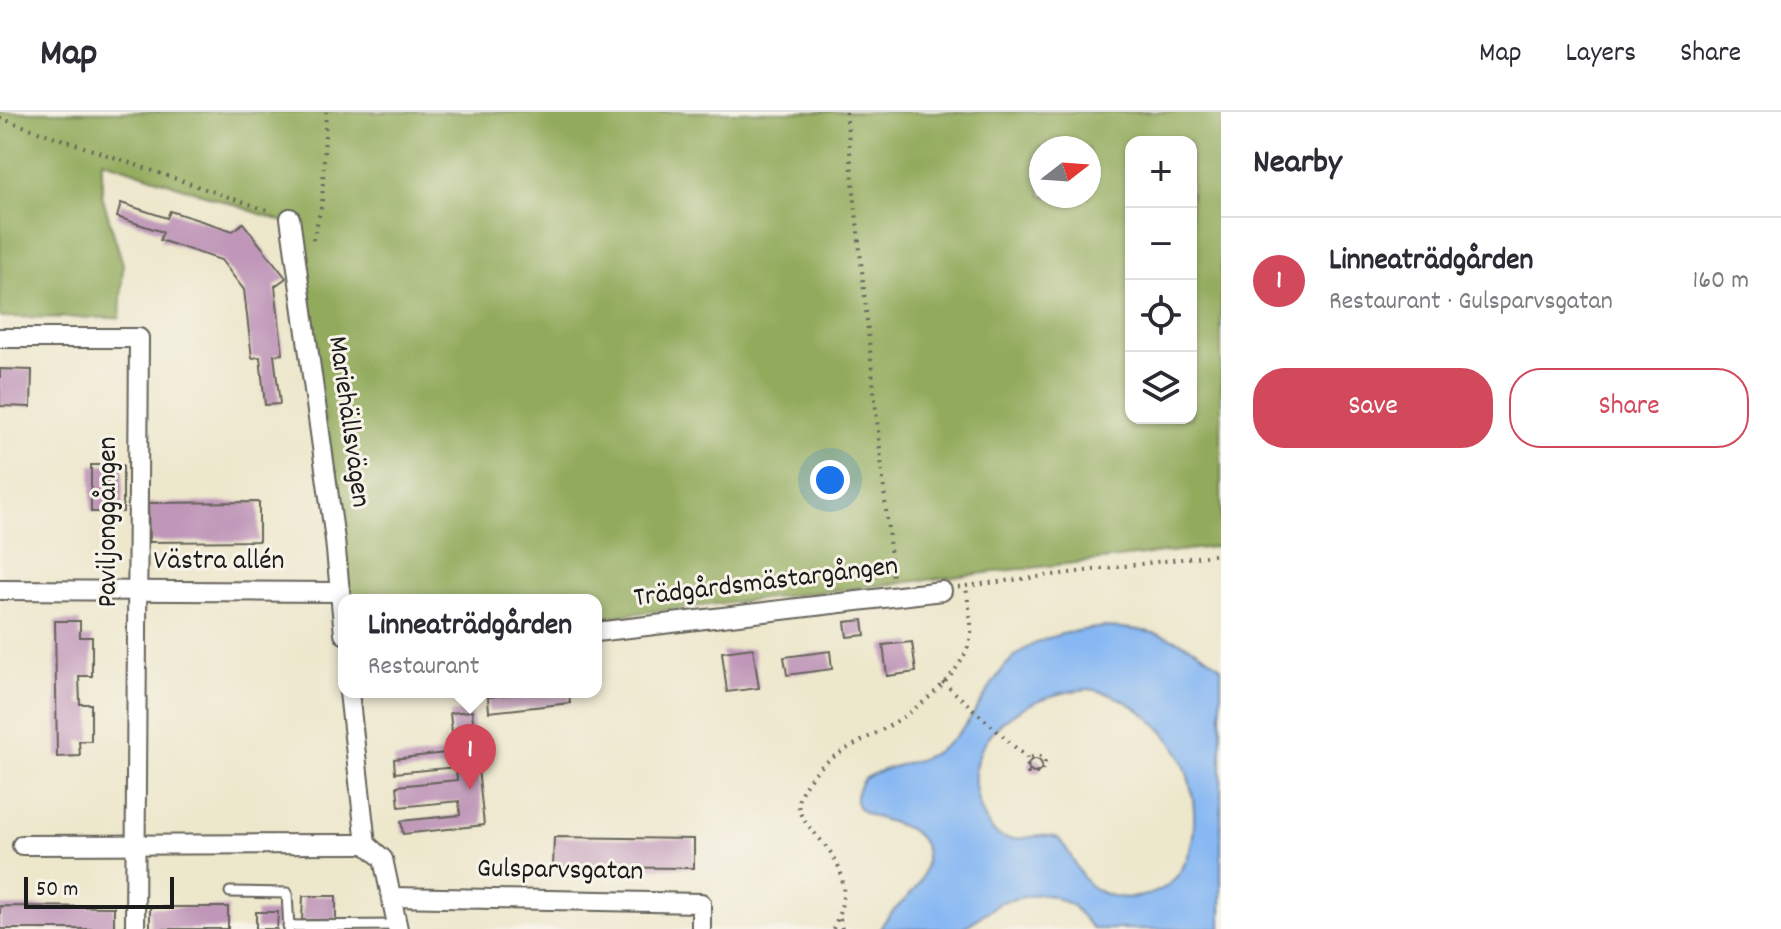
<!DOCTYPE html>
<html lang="en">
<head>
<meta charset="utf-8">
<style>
	body { margin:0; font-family:Dekko,sans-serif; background:#f2f2f3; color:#2b2b33 }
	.controls { position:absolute; right:24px; top:24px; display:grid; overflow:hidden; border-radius:16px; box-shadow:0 2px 6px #0004 }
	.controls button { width:72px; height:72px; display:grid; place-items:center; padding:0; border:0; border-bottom:2px solid #e1e1e2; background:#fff; color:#2b2b33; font:40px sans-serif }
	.compass { position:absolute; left:1029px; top:24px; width:72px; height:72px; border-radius:50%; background:#fff; box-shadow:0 2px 6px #0004; rotate:73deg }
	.scale { position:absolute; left:24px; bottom:20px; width:150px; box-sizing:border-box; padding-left:8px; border:4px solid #1c1c1c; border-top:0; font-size:22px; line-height:28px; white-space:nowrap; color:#1c1c1c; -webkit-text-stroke:6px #f7f3e8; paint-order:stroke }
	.you { position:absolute; left:830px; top:368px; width:28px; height:28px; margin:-20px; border:6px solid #fff; border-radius:50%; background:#1a73e8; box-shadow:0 0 0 12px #1a73e833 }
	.badge { display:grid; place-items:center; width:52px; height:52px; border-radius:50%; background:#d1495b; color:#fff; font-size:26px; font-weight:700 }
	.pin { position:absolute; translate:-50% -66px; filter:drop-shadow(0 2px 4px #0008) }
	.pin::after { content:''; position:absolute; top:42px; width:28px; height:24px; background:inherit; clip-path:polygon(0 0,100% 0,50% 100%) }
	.popup { position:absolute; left:338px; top:482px; width:264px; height:104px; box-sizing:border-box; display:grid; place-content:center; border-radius:16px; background:#fff; filter:drop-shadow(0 2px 6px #0005); font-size:26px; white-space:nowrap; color:#7c7c81 }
	.popup b { font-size:30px; color:#2b2b33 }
	.popup::after { content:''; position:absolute; left:50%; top:100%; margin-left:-16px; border:16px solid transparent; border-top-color:#fff }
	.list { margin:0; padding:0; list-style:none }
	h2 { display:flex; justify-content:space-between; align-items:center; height:104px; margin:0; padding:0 32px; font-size:34px }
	h2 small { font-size:26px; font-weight:400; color:#7c7c81 }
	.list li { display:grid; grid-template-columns:52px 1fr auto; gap:24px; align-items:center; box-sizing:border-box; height:128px; padding:0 32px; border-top:2px solid #e1e1e2 }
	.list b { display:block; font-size:30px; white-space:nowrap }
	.list p { margin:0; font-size:26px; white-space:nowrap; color:#7c7c81 }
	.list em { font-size:26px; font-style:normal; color:#7c7c81 }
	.actions { display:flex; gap:16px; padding:24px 32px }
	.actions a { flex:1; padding:18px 0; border:2px solid #d1495b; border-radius:32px; text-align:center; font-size:28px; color:#d1495b }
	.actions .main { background:#d1495b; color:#fff }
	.icon { flex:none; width:44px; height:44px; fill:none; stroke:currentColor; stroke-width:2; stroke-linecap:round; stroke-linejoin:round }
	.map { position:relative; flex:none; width:1221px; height:817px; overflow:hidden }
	header { display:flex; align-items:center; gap:48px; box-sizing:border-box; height:112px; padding:0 40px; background:#fff; border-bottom:2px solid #e1e1e2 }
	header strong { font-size:38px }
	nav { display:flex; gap:44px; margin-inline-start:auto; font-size:28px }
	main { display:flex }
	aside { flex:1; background:#fff }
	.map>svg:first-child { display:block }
	.forest { fill:#92aa5c; stroke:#57633c; stroke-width:2; fill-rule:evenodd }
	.water { fill:#87b8f3; stroke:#526a88; stroke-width:2; fill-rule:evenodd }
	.building { fill:#c097b9 }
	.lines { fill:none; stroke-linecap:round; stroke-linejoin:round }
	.lane-casing { stroke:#65635a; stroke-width:13 }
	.street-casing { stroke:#65635a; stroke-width:22 }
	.path { stroke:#65635a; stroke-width:4; stroke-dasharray:2 6; stroke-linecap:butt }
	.lane { stroke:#fff; stroke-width:9 }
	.street { stroke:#fff; stroke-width:18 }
	.labels { text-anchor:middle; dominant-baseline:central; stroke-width:6; stroke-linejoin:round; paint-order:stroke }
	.street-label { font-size:28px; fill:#1c1c1c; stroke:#f7f3e8 }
</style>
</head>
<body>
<header>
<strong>Map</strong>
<nav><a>Map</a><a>Layers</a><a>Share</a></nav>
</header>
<main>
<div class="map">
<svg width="1221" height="817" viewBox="0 0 1221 817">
	<rect width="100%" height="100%" fill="#f7f3e8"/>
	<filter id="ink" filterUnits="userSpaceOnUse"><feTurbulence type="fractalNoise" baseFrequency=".0125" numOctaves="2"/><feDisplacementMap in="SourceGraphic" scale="16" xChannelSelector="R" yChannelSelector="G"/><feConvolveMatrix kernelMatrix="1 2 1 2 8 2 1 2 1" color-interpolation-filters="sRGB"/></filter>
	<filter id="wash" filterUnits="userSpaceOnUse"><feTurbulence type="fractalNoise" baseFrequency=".006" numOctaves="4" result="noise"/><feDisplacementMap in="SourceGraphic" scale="32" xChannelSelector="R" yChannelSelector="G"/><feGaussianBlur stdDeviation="1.8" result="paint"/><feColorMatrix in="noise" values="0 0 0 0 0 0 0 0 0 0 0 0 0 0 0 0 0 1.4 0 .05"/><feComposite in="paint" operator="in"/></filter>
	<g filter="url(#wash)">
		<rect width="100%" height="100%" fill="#ede7cc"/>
		<path class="forest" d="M 0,0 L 1221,0 L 1221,434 L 596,506 L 596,488 L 349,488 L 296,114 L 102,48 L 102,84 L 123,152 L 120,206 L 0,205 ZM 1131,30 L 1191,30 L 1191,306 L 1131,306 ZM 1041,36 L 1089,36 L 1089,84 L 1041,84 Z"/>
		<path class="water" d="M 1104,515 C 1150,516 1185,526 1221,555 L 1221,817 L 1093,817 L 1073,794 L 1052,784 L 1038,782 L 1001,790 L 962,817 L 880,817 C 891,794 917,785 924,759 C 944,690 826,725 863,668 C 886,651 919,654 943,635 C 975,611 982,581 1007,552 C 1031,525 1070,519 1104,515 ZM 1089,577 C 1122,582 1151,603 1171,629 C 1202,670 1209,767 1147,783 C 1131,787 1114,787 1099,779 C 1076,767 1075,743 1058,726 C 1038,718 1017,734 998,723 C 988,717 983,703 979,692 C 956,621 1030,581 1089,577 Z"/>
		<g id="blocks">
			<g class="building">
				<path d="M 121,91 L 167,106 L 170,99 L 233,119 L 243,111 L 286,166 L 275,174 L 283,242 L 274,243 L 280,292 L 265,293 L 260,245 L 252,246 L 244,178 L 221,148 L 160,128 L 163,120 L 117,105 Z"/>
				<path d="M 0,257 L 32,258 L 31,295 L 0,294 Z"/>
				<rect x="91" y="353" width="32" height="47"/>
				<path d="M 259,390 L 259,429 L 149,430 L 148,391 Z"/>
				<path d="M 863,508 L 865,523 L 847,525 L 845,510 Z"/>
				<path d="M 55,509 L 80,509 L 80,525 L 92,525 L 92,564 L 79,564 L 80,592 L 91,592 L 91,629 L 79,629 L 80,644 L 57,645 Z"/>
				<path d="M 912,530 L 916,560 L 887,564 L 883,533 Z"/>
				<path d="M 753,536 L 759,576 L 727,580 L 722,540 Z"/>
				<path d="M 830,539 L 832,557 L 787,563 L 784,545 Z"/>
				<path d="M 533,580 L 569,580 L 570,591 L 489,600 L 488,585 Z"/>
				<path d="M 472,599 L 484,713 L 403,722 L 401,709 L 460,703 L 459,689 L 399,695 L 397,674 L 457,668 L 456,655 L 395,661 L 394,647 L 454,640 L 450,601 Z"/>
				<circle cx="1035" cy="654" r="7"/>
				<path d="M 554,725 L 694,727 L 694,756 L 553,755 Z"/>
				<path d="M 303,784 L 336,784 L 336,808 L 302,808 Z"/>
				<path d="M 0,794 L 114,795 L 114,817 L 0,817 Z"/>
				<rect x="150" y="795" width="78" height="22"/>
				<path d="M 256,800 L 278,800 L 277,817 L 256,817 Z"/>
			</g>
		</g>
	</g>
	<g filter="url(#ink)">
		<use href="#blocks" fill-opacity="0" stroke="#65635a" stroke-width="2"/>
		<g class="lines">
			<g class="lane-casing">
				<g id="lane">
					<path d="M 230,780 L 287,781 L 289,817"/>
					<path d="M 288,814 L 397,813"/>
				</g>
			</g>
			<g class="street-casing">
				<g id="street">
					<path d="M 290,106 L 335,428 L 344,522"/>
					<path d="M 0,226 L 139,226 L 135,817"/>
					<path d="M 0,478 L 341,480"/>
					<path d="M 596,520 L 942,479"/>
					<path d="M 349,580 L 366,732 L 383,747 L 398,817"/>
					<path d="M 22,733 L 366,732"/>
					<path d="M 392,785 L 701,791 L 701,817"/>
				</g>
			</g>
			<g class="path">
				<path d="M 846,0 L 893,467"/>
				<path d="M 0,6 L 272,100"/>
				<path d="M 313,128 L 322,92 L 326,0"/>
				<path d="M 958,475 L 1221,442"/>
				<path d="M 943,570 L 1027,646 L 1028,661 L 1041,661 L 1045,650 L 1040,644 L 1027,646"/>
				<path d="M 840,807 L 842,817"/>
				<path d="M 833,817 C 873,734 782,721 801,681 C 819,645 855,634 887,615 C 918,597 961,564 970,528 C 974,513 967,489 966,473"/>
			</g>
			<use href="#lane" class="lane"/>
			<use href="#street" class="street"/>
		</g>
	</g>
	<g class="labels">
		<g class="street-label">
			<text transform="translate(347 310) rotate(82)">Mariehällsvägen</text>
			<text transform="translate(110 410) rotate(-90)">Paviljonggången</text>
			<text x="219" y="451">Västra allén</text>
			<text transform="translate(766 472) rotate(-7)">Trädgårdsmästargången</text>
			<text transform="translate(560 760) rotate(1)">Gulsparvsgatan</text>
		</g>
	</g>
</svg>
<div class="controls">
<button>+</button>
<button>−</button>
<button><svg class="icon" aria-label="locate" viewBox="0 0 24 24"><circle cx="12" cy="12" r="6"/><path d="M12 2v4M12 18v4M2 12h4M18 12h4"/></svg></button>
<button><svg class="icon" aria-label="layers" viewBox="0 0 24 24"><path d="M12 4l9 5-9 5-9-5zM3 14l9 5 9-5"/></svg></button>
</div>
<svg class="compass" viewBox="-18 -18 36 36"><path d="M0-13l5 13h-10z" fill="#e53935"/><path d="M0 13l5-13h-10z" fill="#7c7c81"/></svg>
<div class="scale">50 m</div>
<div class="you"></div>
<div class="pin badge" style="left:470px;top:678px">1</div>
<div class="popup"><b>Linneaträdgården</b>Restaurant</div>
</div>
<aside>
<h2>Nearby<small></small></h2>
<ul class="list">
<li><span class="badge">1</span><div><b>Linneaträdgården</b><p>Restaurant · Gulsparvsgatan</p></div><em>160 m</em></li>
</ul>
<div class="actions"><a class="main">Save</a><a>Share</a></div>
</aside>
</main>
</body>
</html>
